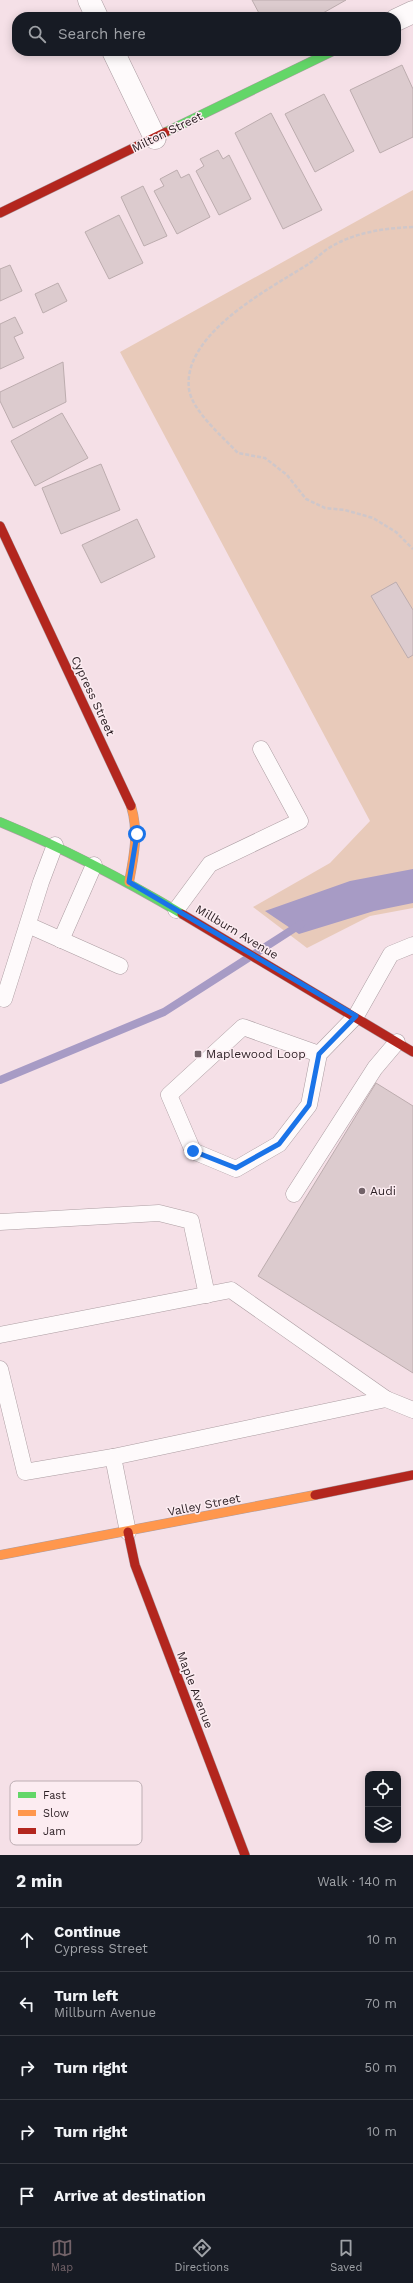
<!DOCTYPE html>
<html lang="en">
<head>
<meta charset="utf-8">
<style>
	body { margin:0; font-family:"Work Sans",sans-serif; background:#242831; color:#f1f3f6 }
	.controls { position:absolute; right:12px; bottom:12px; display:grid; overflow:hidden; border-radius:8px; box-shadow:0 2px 10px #0003 }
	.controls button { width:36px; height:36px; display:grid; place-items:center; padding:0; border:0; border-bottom:1px solid #363941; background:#171b24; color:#f1f3f6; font:20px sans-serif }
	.stop { position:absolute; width:12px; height:12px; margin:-9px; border:3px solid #1a73e8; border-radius:50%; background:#fff }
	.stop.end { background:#1a73e8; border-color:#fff; box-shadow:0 1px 4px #0008 }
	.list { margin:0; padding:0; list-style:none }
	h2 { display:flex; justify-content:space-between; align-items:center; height:52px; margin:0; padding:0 16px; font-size:17px }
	h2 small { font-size:13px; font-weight:400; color:#9ea1a6 }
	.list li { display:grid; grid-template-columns:26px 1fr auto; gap:12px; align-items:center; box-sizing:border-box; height:64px; padding:0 16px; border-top:1px solid #363941 }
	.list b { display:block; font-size:15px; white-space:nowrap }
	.list p { margin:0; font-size:13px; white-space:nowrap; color:#9ea1a6 }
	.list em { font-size:13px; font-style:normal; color:#9ea1a6 }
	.icon { flex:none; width:22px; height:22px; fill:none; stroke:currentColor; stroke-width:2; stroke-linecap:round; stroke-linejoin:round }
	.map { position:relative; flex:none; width:413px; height:1855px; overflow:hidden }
	.search { position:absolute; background:#171b24; box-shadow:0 2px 10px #0003; left:12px; right:12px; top:12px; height:44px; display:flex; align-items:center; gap:10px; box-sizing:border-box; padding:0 14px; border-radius:16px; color:#9ea1a6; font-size:15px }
	.sheet { height:372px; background:#171b24 }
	nav { display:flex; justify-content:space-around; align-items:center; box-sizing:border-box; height:56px; border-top:1px solid #363941; background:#171b24; font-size:11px; color:#9ea1a6 }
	nav a { display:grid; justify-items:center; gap:2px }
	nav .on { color:#726268 }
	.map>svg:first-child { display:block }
	.green { fill:#e8caba }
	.water { fill:#a79bc5 }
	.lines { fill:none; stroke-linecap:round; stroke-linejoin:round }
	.stream { stroke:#a79bc5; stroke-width:8 }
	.building { fill:#dccbce; stroke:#bcacae }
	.lane-casing { stroke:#ac9da2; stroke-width:17 }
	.street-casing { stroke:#ac9da2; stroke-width:23 }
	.fast-casing { stroke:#ac9da2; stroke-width:10 }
	.slow-casing { stroke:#ac9da2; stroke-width:10 }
	.jam-casing { stroke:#ac9da2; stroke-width:10 }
	.path { stroke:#cfc7ca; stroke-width:2.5; stroke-dasharray:4 2; stroke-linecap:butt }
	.lane { stroke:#fefafb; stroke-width:16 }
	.street { stroke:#fefafb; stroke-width:22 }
	.fast { stroke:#63d668; stroke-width:9 }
	.slow { stroke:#ff974d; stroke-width:9 }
	.jam { stroke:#b3261e; stroke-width:9 }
	.route { stroke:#1a73e8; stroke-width:5 }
	.poi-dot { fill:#726268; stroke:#fcecf1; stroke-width:1.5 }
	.labels { text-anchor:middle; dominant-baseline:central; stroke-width:3; stroke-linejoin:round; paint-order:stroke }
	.street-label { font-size:12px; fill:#2b1e23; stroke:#fcecf1 }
	.poi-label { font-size:12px; fill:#2b1e23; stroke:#fcecf1; text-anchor:start }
	.key { fill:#fcecf1; stroke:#bdaeb3; stroke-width:1 }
	.key-label { font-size:11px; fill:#2b1e23 }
</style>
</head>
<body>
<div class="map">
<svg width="413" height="1855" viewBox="0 0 413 1855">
	<rect width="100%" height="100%" fill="#f5e0e7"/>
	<path class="green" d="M 413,190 L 413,908 L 370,916 L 307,948 L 253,907 L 330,863 L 370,821 L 120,352 Z"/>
	<path class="water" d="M 413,869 L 413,903 L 374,911 L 299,934 L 265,911 L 350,881 Z"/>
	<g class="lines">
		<path class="stream" d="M 0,1080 L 164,1012 L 301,924"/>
	</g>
	<g class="building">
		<path d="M 252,0 L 346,0 L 316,17 L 261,17 Z"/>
		<path d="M 402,65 L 413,89 L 413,137 L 380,153 L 350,90 Z"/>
		<path d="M 324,94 L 354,151 L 315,172 L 285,114 Z"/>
		<path d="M 271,113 L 322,210 L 283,229 L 235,133 Z"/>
		<path d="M 218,150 L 223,159 L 229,155 L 251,199 L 219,215 L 196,171 L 204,166 L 200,159 Z"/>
		<path d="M 177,170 L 181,178 L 189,174 L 210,217 L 177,234 L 154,191 L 164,186 L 160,179 Z"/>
		<path d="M 143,186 L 167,236 L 144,246 L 121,197 Z"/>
		<path d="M 119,215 L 143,263 L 109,279 L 85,232 Z"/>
		<path d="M 10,265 L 22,291 L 0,301 L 0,269 Z"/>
		<path d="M 58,283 L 67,301 L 43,313 L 35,294 Z"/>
		<path d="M 15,317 L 23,333 L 14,337 L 24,358 L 0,369 L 0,324 Z"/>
		<path d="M 63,362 L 66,402 L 13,428 L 0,401 L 0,392 Z"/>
		<path d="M 62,413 L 88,458 L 35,486 L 11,441 Z"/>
		<path d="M 101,464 L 120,510 L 61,534 L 42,488 Z"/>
		<path d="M 137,519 L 155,557 L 101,583 L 82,545 Z"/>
		<path d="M 396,582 L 413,610 L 413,655 L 408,658 L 371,596 Z"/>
		<path d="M 376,1083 L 413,1106 L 413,1373 L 258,1276 Z"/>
	</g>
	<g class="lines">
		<g class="lane-casing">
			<g id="lane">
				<path d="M 176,910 L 210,864 L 300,821 L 261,749"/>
				<path d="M 28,925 L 120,966"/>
				<path d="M 61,940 L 94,865"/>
				<path d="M 4,999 L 41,882 L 55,845"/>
				<path d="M 319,1054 L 243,1027 L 169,1095 L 193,1151 L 236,1169 L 279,1144 L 309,1105 L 319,1054 L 356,1016 L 391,954 L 413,945"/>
				<path d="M 294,1194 L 375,1068 L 397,1042"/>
				<path d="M 0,1222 L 159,1213 L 191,1221 L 207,1295"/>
				<path d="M 0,1335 L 231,1290 L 386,1399 L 413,1410"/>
				<path d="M 0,1369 L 25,1472 L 113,1457 L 386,1399"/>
				<path d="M 113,1457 L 128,1532"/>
			</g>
		</g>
		<g class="street-casing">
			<g id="street">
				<path d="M 89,0 L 97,17"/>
				<path d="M 396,20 L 413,12"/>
				<path d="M 113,51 L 155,138"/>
			</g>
		</g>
		<g class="fast-casing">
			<g id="fast">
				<path d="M 166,132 L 333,51"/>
				<path d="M 0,822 C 63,848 123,879 182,914"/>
			</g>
		</g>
		<g class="slow-casing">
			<g id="slow">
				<path d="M 129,882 C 134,856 139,832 131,806"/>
				<path d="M 0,1555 L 315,1495"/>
			</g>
		</g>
		<g class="jam-casing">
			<g id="jam">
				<path d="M 0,213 L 166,132"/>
				<path d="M 0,526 L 131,806"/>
				<path d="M 182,914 L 413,1052"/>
				<path d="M 315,1495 L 413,1475"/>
				<path d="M 128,1532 L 135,1565 L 245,1855"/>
			</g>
		</g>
		<path class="path" d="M 413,227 C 386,228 358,232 334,245 C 324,250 316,259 307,265 C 269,289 182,334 189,389 C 192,411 223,437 238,453 L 265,458 L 287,475 L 306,499 L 325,508 L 345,510 L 373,518 L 396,532 L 413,549"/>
		<use href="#lane" class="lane"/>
		<use href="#street" class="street"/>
		<use href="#fast" class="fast"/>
		<use href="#slow" class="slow"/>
		<use href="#jam" class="jam"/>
	</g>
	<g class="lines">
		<path class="route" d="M 137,834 L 129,882 L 356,1016 L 319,1054 L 309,1105 L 279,1144 L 236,1168 L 193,1151"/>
	</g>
	<g class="poi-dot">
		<rect x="194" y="1050" width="8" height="8" rx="2"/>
		<circle cx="362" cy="1191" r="4"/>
	</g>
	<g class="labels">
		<g class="street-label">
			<text transform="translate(167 132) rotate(-26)">Milton Street</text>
			<text transform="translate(93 696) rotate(65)">Cypress Street</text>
			<text transform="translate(237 932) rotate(31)">Millburn Avenue</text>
			<text transform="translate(204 1505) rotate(-11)">Valley Street</text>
			<text transform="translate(195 1690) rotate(69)">Maple Avenue</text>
		</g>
		<g class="poi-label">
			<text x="206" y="1054">Maplewood Loop</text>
			<text x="370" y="1191">Audi</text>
		</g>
	</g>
	<rect x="10" y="1781" width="132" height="64" rx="6" class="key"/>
	<rect x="18" y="1792" width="18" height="6" fill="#63d668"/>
	<rect x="18" y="1810" width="18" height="6" fill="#ff974d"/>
	<rect x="18" y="1828" width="18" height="6" fill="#b3261e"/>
	<g class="key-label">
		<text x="43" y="1799">Fast</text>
		<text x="43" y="1817">Slow</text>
		<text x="43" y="1835">Jam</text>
	</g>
</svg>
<div class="controls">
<button><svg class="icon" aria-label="locate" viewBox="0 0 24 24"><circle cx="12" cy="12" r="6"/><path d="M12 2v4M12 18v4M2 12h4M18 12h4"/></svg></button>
<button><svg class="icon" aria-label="layers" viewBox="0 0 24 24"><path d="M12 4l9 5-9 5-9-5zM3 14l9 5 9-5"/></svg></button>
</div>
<div class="stop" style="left:137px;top:834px"></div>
<div class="stop end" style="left:193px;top:1151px"></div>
<div class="search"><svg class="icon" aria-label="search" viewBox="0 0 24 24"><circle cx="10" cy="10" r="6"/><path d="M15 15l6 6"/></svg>Search here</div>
</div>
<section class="sheet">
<h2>2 min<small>Walk · 140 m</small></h2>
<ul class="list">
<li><svg class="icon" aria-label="ahead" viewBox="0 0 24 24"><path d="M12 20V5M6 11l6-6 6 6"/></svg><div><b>Continue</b><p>Cypress Street</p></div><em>10 m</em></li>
<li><svg class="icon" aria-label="left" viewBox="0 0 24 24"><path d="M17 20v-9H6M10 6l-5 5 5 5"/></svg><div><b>Turn left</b><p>Millburn Avenue</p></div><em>70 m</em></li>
<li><svg class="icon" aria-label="right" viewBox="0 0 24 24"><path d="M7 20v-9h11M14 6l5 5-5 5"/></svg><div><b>Turn right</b></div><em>50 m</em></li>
<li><svg class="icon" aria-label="right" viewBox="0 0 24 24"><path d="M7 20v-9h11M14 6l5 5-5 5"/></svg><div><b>Turn right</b></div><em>10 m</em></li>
<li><svg class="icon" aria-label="arrive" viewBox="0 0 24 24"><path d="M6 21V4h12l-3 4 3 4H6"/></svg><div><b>Arrive at destination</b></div></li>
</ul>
</section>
<nav>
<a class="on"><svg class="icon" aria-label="map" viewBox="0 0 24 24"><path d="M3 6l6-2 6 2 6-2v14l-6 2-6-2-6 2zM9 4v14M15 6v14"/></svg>Map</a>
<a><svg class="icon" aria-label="directions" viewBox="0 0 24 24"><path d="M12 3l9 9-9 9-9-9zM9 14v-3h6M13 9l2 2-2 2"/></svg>Directions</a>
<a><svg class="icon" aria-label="saved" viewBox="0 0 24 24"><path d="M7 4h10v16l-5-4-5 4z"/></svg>Saved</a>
</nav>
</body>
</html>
